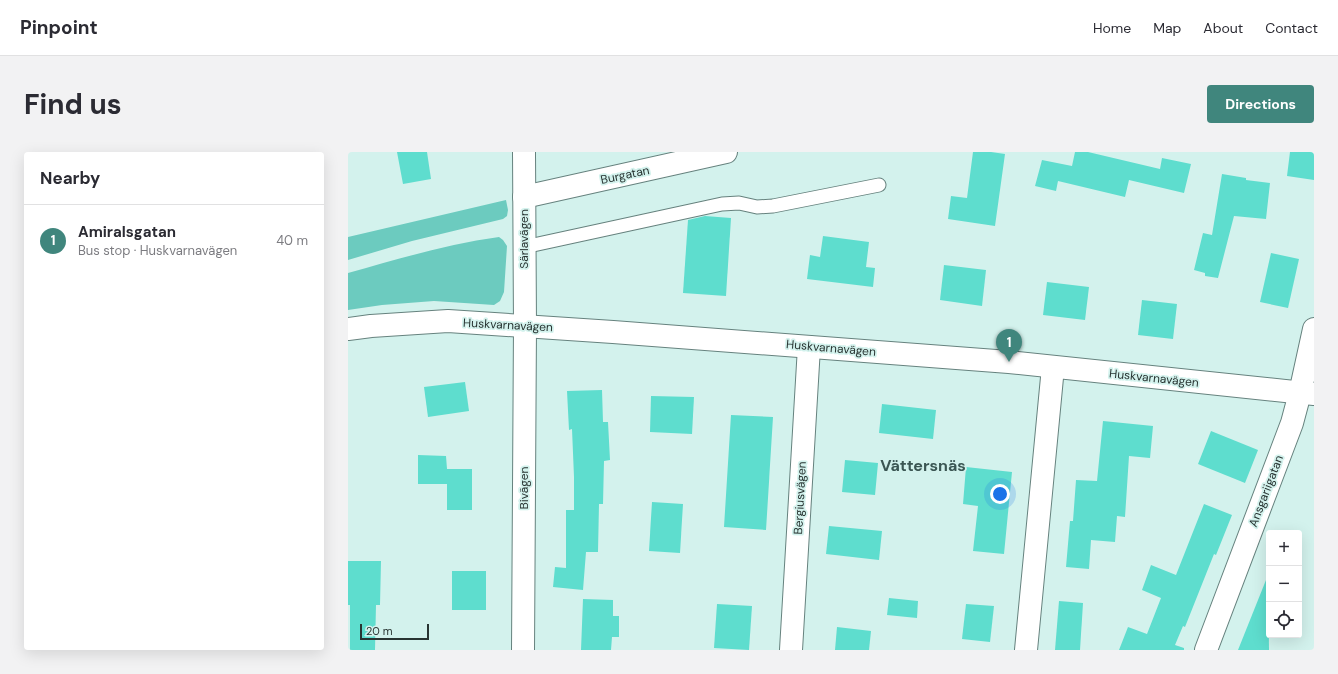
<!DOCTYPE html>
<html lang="en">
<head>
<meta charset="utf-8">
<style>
	body { margin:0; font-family:"DM Sans",sans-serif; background:#f2f2f3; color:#2b2b33 }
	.controls { position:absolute; right:12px; bottom:12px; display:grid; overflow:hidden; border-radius:4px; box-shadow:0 4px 16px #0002 }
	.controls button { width:36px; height:36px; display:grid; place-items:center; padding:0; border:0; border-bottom:1px solid #e1e1e2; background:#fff; color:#2b2b33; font:20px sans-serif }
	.scale { position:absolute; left:12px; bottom:10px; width:69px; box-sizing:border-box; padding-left:4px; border:2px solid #283432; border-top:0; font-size:11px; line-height:14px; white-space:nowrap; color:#283432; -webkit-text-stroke:3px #d3f2ed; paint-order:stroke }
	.you { position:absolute; left:652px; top:342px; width:14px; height:14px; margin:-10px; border:3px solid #fff; border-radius:50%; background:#1a73e8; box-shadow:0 0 0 6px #1a73e833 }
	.badge { display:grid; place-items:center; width:26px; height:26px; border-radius:50%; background:#40867d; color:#fff; font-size:13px; font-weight:700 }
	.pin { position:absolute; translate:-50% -33px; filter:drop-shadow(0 1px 2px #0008) }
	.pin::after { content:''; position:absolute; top:21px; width:14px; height:12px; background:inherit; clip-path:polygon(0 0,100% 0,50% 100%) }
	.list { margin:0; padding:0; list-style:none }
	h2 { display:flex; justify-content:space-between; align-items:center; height:52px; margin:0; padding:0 16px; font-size:17px }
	h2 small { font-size:13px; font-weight:400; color:#7c7c81 }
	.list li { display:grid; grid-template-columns:26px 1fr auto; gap:12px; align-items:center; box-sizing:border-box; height:72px; padding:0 16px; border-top:1px solid #e1e1e2 }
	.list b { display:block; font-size:15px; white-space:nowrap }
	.list p { margin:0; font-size:13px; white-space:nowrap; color:#7c7c81 }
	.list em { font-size:13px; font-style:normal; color:#7c7c81 }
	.icon { flex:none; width:22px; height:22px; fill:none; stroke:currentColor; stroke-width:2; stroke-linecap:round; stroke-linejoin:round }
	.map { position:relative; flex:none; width:966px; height:498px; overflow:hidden; border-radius:4px }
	header { display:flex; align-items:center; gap:24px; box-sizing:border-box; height:56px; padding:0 20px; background:#fff; border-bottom:1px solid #e1e1e2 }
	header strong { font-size:19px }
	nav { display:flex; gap:22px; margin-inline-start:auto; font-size:14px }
	.intro { display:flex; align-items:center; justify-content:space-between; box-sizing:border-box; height:96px; padding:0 24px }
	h1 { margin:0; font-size:28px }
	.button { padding:10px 18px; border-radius:4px; background:#40867d; color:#fff; font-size:14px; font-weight:700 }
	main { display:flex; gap:24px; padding:0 24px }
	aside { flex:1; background:#fff; border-radius:4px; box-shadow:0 4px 16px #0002 }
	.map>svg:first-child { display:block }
	.green { fill:#6ccbbf }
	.building { fill:#5eddce }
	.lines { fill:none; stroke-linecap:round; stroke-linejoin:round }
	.service-casing { stroke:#66827e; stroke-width:15 }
	.minor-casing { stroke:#66827e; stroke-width:24 }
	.tertiary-casing { stroke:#66827e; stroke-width:24 }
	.service { stroke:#fff; stroke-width:13 }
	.minor { stroke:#fff; stroke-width:22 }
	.tertiary { stroke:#fff; stroke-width:22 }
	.labels { text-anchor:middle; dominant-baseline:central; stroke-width:3.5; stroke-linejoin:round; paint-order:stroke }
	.street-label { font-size:12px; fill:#283432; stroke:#d3f2ed }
	.district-label { font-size:16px; font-weight:bold; fill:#3b5653; stroke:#d3f2ed }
</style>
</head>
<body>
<header>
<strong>Pinpoint</strong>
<nav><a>Home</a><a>Map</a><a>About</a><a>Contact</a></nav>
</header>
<div class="intro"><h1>Find us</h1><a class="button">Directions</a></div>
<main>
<aside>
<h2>Nearby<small></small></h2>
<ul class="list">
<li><span class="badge">1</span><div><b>Amiralsgatan</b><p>Bus stop · Huskvarnavägen</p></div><em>40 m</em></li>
</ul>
</aside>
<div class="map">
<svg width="966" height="498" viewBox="0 0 966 498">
	<rect width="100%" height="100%" fill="#d3f2ed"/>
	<g class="green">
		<path d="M 158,48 L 160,58 L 159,64 L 155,67 L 64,89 L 0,108 L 0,85 Z"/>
		<path d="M 151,85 L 155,88 L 159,94 L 156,140 L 152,149 L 146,153 L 86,149 L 34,153 L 0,158 L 0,121 C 50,107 100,92 151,85 Z"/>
	</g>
	<g class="building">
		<path d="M 49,0 L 79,0 L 83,27 L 55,32 Z"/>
		<path d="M 625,0 L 643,0 L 657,2 L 647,74 L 600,67 L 603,44 L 619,46 Z"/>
		<path d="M 727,0 L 740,0 L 812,17 L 814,6 L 843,12 L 836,41 L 781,28 L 777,45 L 710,29 L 708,39 L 687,34 L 694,8 L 724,14 Z"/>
		<path d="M 942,0 L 966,0 L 966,28 L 939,24 Z"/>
		<path d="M 874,22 L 898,26 L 898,28 L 922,31 L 918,67 L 886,64 L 870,126 L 857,124 L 857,121 L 846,118 L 855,81 L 864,83 Z"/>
		<path d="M 357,64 L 383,66 L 378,144 L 335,141 L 340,68 Z"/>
		<path d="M 475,84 L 521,90 L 518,115 L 527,116 L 525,135 L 459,127 L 462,103 L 472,105 Z"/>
		<path d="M 923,101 L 951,107 L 940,156 L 912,150 Z"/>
		<path d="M 596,113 L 638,118 L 634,154 L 592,148 Z"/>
		<path d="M 699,130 L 741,135 L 737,168 L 695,163 Z"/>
		<path d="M 794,148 L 829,152 L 825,187 L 790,183 Z"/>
		<path d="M 117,230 L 121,259 L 80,265 L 76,235 Z"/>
		<path d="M 254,238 L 255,270 L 260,270 L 262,308 L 256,309 L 255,352 L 251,352 L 250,400 L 238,400 L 235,438 L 205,435 L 207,415 L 218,416 L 218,358 L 226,358 L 226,325 L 224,277 L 221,278 L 219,239 Z"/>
		<path d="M 303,244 L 346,245 L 344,282 L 302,280 Z"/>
		<path d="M 534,252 L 588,258 L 585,287 L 531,281 Z"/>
		<path d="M 383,263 L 425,265 L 418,378 L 376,375 Z"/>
		<path d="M 755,269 L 805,274 L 802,306 L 781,304 L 777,365 L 769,364 L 767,390 L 743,388 L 741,417 L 718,415 L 722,369 L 725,369 L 728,328 L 749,329 Z"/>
		<path d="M 863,279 L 910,298 L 897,331 L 850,312 Z"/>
		<path d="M 70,303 L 98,304 L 99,317 L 124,317 L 124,358 L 99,358 L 99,332 L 70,332 Z"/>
		<path d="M 497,308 L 530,311 L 527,343 L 494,340 Z"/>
		<path d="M 618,315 L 664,320 L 656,402 L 625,399 L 630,354 L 615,352 Z"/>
		<path d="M 304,350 L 335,352 L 332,401 L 301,399 Z"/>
		<path d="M 856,352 L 884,363 L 868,403 L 866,402 L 837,475 L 835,474 L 827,493 L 836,496 L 836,498 L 771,498 L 780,475 L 799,482 L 813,446 L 794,438 L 803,413 L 828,423 Z"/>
		<path d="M 481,374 L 534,379 L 531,408 L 478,402 Z"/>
		<path d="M 0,409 L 33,409 L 32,453 L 28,453 L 27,498 L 2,498 L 2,453 L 0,453 Z"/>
		<rect x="104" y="419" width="34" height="39"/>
		<path d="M 920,423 L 921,498 L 890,498 Z"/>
		<path d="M 541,446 L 570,449 L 569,466 L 539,463 Z"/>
		<path d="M 235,447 L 265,448 L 265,464 L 271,464 L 271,485 L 264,485 L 263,498 L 233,498 Z"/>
		<path d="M 711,449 L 735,451 L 732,498 L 707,498 Z"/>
		<path d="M 369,452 L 404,454 L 401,498 L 366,496 Z"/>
		<path d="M 618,452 L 646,454 L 642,490 L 614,487 Z"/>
		<path d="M 489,475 L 523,479 L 521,498 L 487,498 Z"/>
	</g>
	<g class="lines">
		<g class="service-casing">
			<path id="service" d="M 176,95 L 374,52 L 391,51 L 409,55 L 425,54 L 531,33"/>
		</g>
		<g class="minor-casing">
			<g id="minor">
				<path d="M 176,45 L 378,0"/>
				<path d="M 175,498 L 177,174 L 176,0"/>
				<path d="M 443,498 L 461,195"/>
				<path d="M 678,498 L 705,215"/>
				<path d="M 858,498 L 944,271 L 952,241 L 966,177"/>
			</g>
		</g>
		<g class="tertiary-casing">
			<path id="tertiary" d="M 0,177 L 23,174 L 100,169 L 265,180 L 661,210 L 966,242"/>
		</g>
		<use href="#service" class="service"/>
		<use href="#minor" class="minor"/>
		<use href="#tertiary" class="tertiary"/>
	</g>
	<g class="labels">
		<g class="street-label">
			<text transform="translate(277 23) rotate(-12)">Burgatan</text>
			<text transform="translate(176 87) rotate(-90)">Särlavägen</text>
			<text transform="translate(160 173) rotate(3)">Huskvarnavägen</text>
			<text transform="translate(483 196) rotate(5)">Huskvarnavägen</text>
			<text transform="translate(806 226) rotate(6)">Huskvarnavägen</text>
			<text transform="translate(176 336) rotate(-90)">Bivägen</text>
			<text transform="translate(918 339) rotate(-69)">Ansgariigatan</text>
			<text transform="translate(452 346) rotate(-87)">Bergiusvägen</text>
		</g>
		<g class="district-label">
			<text x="575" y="313">Vättersnäs</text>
		</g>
	</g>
</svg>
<div class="controls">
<button>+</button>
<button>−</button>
<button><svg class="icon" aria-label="locate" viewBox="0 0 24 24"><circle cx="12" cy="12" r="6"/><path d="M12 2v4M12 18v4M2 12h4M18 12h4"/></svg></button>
</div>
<div class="scale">20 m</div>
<div class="you"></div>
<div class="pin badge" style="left:661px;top:210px">1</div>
</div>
</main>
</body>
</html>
